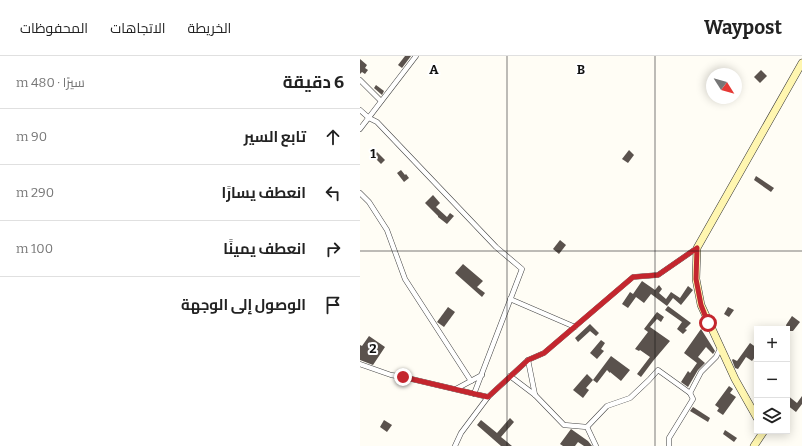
<!DOCTYPE html>
<html lang="ar">
<head>
<meta charset="utf-8">
<style>
	body { margin:0; font-family:Bitter,Cairo,serif; background:#f2f2f2; color:#222; direction:rtl }
	.controls { position:absolute; right:12px; bottom:12px; display:grid; overflow:hidden; border-radius:0px; box-shadow:0 2px 10px #0003 }
	.controls button { width:36px; height:36px; display:grid; place-items:center; padding:0; border:0; border-bottom:1px solid #e0e0e0; background:#fff; color:#222; font:20px sans-serif }
	.compass { position:absolute; left:346px; top:12px; width:36px; height:36px; border-radius:50%; background:#fff; box-shadow:0 2px 10px #0003; rotate:127deg }
	.stop { position:absolute; width:12px; height:12px; margin:-9px; border:3px solid #c4262e; border-radius:50%; background:#fff }
	.stop.end { background:#c4262e; border-color:#fff; box-shadow:0 1px 4px #0008 }
	.list { margin:0; padding:0; list-style:none }
	h2 { display:flex; justify-content:space-between; align-items:center; height:52px; margin:0; padding:0 16px; font-size:17px }
	h2 small { font-size:13px; font-weight:400; color:#767676 }
	.list li { display:grid; grid-template-columns:26px 1fr auto; gap:12px; align-items:center; box-sizing:border-box; height:56px; padding:0 16px; border-top:1px solid #e0e0e0 }
	.list b { display:block; font-size:15px; white-space:nowrap }
	.list em { font-size:13px; font-style:normal; color:#767676 }
	.icon { flex:none; width:22px; height:22px; fill:none; stroke:currentColor; stroke-width:2; stroke-linecap:round; stroke-linejoin:round }
	.map { position:relative; flex:none; width:442px; height:390px; overflow:hidden; direction:ltr }
	header { display:flex; align-items:center; gap:24px; box-sizing:border-box; height:56px; padding:0 20px; background:#fff; border-bottom:1px solid #e0e0e0 }
	header strong { font-size:19px }
	nav { display:flex; gap:22px; margin-inline-start:auto; font-size:14px }
	main { display:flex }
	aside { flex:1; background:#fff }
	.map>svg:first-child { display:block }
	.building { fill:#5a524d }
	.lines { fill:none; stroke-linecap:round; stroke-linejoin:round }
	.street-casing { stroke:#444; stroke-width:5.5 }
	.secondary-casing { stroke:#333; stroke-width:8 }
	.street { stroke:#fff; stroke-width:4.5 }
	.secondary { stroke:#fff6b0; stroke-width:7 }
	.route { stroke:#c4262e; stroke-width:5 }
	.grid { fill:none; stroke:#111; stroke-width:1; stroke-opacity:0.55 }
	.grid-label { font-size:13px; text-anchor:middle; font-weight:bold; fill:#111; stroke:#fff; stroke-width:4; stroke-linejoin:round; paint-order:stroke }
</style>
</head>
<body>
<header>
<strong>Waypost</strong>
<nav><a>الخريطة</a><a>الاتجاهات</a><a>المحفوظات</a></nav>
</header>
<main>
<div class="map">
<svg width="442" height="390" viewBox="0 0 442 390">
	<rect width="100%" height="100%" fill="#fffdf5"/>
	<g class="building">
		<path d="M 45,0 L 51,0 L 42,12 L 38,9 Z"/>
		<path d="M 0,3 L 7,9 L 5,12 L 8,14 L 5,18 L 2,16 L 0,18 Z"/>
		<path d="M 401,14 L 407,20 L 400,27 L 394,21 Z"/>
		<path d="M 16,29 L 24,35 L 22,39 L 14,32 Z"/>
		<path d="M 269,94 L 274,99 L 268,107 L 262,103 Z"/>
		<path d="M 17,96 L 25,104 L 21,108 L 13,100 Z"/>
		<path d="M 41,114 L 45,119 L 46,118 L 49,122 L 44,126 L 37,117 Z"/>
		<path d="M 396,120 L 414,132 L 411,136 L 394,124 Z"/>
		<path d="M 73,139 L 80,147 L 76,151 L 87,161 L 90,157 L 94,160 L 87,168 L 78,161 L 78,160 L 65,147 Z"/>
		<path d="M 200,184 L 206,189 L 199,198 L 193,193 Z"/>
		<path d="M 103,208 L 123,225 L 117,231 L 125,237 L 122,241 L 95,217 Z"/>
		<path d="M 282,225 L 295,234 L 299,229 L 302,233 L 299,237 L 306,243 L 311,236 L 320,242 L 328,230 L 333,234 L 321,249 L 313,242 L 307,250 L 291,238 L 284,247 L 276,241 L 268,252 L 262,248 L 270,236 L 273,238 Z"/>
		<path d="M 308,250 L 331,267 L 325,273 L 327,274 L 323,278 L 317,273 L 322,266 L 305,254 Z"/>
		<path d="M 88,251 L 95,256 L 84,271 L 77,266 Z"/>
		<path d="M 368,251 L 374,254 L 369,261 L 364,258 Z"/>
		<path d="M 297,256 L 304,261 L 301,266 L 297,263 L 290,271 L 310,285 L 293,305 L 281,321 L 277,318 L 290,301 L 280,294 L 279,295 L 275,293 L 288,276 L 284,273 Z"/>
		<path d="M 432,260 L 440,266 L 433,275 L 430,275 L 427,273 L 426,269 Z"/>
		<path d="M 230,268 L 239,277 L 236,280 L 230,275 L 218,286 L 215,282 Z"/>
		<path d="M 341,273 L 355,295 L 353,298 L 346,291 L 338,301 L 345,307 L 338,314 L 328,331 L 321,326 L 328,315 L 330,317 L 337,307 L 324,297 Z"/>
		<path d="M 9,280 L 25,291 L 13,309 L 0,304 L 0,289 L 2,290 Z"/>
		<path d="M 241,284 L 245,287 L 241,293 L 244,295 L 237,303 L 230,297 Z"/>
		<path d="M 390,287 L 397,292 L 397,296 L 394,300 L 395,301 L 392,305 L 386,301 L 378,313 L 375,312 L 372,304 L 373,303 L 377,305 Z"/>
		<path d="M 251,300 L 270,314 L 261,325 L 250,316 L 250,317 L 247,314 L 237,327 L 233,324 Z"/>
		<path d="M 227,318 L 233,324 L 226,332 L 229,334 L 223,342 L 213,334 Z"/>
		<path d="M 369,330 L 373,333 L 370,337 L 376,341 L 363,359 L 357,355 L 359,352 L 355,349 Z"/>
		<path d="M 427,339 L 437,347 L 442,340 L 442,348 L 436,356 L 427,349 Z"/>
		<path d="M 333,351 L 350,362 L 348,366 L 330,355 Z"/>
		<path d="M 150,362 L 154,366 L 141,381 L 152,390 L 141,390 L 117,369 L 121,364 L 137,377 Z"/>
		<path d="M 24,364 L 32,369 L 27,376 L 20,371 Z"/>
		<path d="M 211,373 L 228,385 L 232,390 L 224,390 L 218,386 L 215,390 L 203,390 L 200,388 Z"/>
		<path d="M 365,374 L 377,382 L 374,386 L 363,378 Z"/>
	</g>
	<g class="lines">
		<g class="street-casing">
			<g id="street">
				<path d="M 0,24 L 21,45"/>
				<path d="M 0,54 L 9,62 L 17,66 L 136,191 L 162,213 L 114,338"/>
				<path d="M 0,73 L 56,0"/>
				<path d="M 0,137 L 9,146 L 27,174 L 45,223 L 111,325"/>
				<path d="M 150,243 L 215,271"/>
				<path d="M 168,304 L 175,339"/>
				<path d="M 0,308 L 31,319 L 43,321 L 128,341"/>
				<path d="M 150,320 L 175,339 L 204,369 L 227,371 L 236,390"/>
				<path d="M 96,333 L 122,319"/>
				<path d="M 330,337 L 341,316 L 356,301 L 360,293"/>
				<path d="M 227,371 L 247,350 L 270,342 L 289,324 L 298,314 L 330,337 L 333,343 L 309,382 L 309,390"/>
				<path d="M 95,390 L 101,377 L 128,341 L 168,304 L 184,297 L 273,221 L 298,219 L 337,192"/>
			</g>
		</g>
		<g class="secondary-casing">
			<g id="secondary">
				<path d="M 397,362 L 375,323 L 341,249 L 336,223 L 337,192 L 442,7"/>
				<path d="M 394,390 L 404,375"/>
			</g>
		</g>
		<use href="#street" class="street"/>
		<use href="#secondary" class="secondary"/>
	</g>
	<g class="lines">
		<path class="route" d="M 43,321 L 128,341 L 168,304 L 184,297 L 273,221 L 298,219 L 337,192 L 336,223 L 341,249 L 348,267"/>
	</g>
	<path class="grid" d="M 147,0 L 147,390M 295,0 L 295,390M 0,195 L 442,195"/>
	<g class="grid-label">
		<text x="74" y="18">A</text>
		<text x="221" y="18">B</text>
		<text x="13" y="102">1</text>
		<text x="13" y="297">2</text>
	</g>
</svg>
<div class="controls">
<button>+</button>
<button>−</button>
<button><svg class="icon" aria-label="layers" viewBox="0 0 24 24"><path d="M12 4l9 5-9 5-9-5zM3 14l9 5 9-5"/></svg></button>
</div>
<svg class="compass" viewBox="-18 -18 36 36"><path d="M0-13l5 13h-10z" fill="#e53935"/><path d="M0 13l5-13h-10z" fill="#767676"/></svg>
<div class="stop" style="left:348px;top:267px"></div>
<div class="stop end" style="left:43px;top:321px"></div>
</div>
<aside>
<h2>6 دقيقة<small>سيرًا · 480 m</small></h2>
<ul class="list">
<li><svg class="icon" aria-label="ahead" viewBox="0 0 24 24"><path d="M12 20V5M6 11l6-6 6 6"/></svg><div><b>تابع السير</b></div><em>90 m</em></li>
<li><svg class="icon" aria-label="left" viewBox="0 0 24 24"><path d="M17 20v-9H6M10 6l-5 5 5 5"/></svg><div><b>انعطف يسارًا</b></div><em>290 m</em></li>
<li><svg class="icon" aria-label="right" viewBox="0 0 24 24"><path d="M7 20v-9h11M14 6l5 5-5 5"/></svg><div><b>انعطف يمينًا</b></div><em>100 m</em></li>
<li><svg class="icon" aria-label="arrive" viewBox="0 0 24 24"><path d="M6 21V4h12l-3 4 3 4H6"/></svg><div><b>الوصول إلى الوجهة</b></div></li>
</ul>
</aside>
</main>
</body>
</html>
